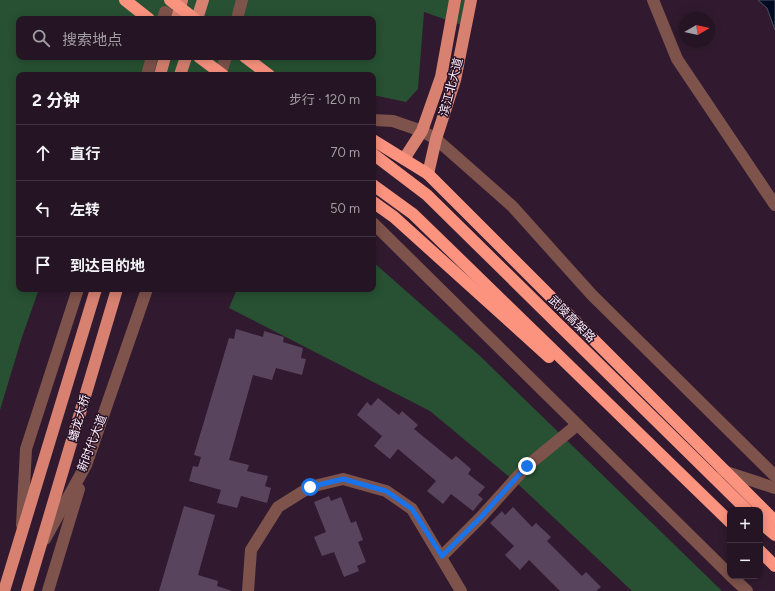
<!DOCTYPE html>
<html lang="zh">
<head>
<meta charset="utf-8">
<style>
	body { margin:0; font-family:Figtree,"Noto Sans SC",sans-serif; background:#312130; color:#f1f3f6 }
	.controls { position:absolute; right:12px; bottom:12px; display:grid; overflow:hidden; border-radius:8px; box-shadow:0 2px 10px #0003 }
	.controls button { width:36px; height:36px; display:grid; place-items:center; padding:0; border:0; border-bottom:1px solid #423341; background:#251423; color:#f1f3f6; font:20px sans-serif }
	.compass { position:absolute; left:679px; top:12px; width:36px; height:36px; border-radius:50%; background:#251423; box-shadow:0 2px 10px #0003; rotate:81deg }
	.stop { position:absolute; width:12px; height:12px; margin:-9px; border:3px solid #1a73e8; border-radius:50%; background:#fff }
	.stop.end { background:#1a73e8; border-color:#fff; box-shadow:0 1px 4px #0008 }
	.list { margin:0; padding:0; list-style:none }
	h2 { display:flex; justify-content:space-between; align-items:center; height:52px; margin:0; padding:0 16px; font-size:17px }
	h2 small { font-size:13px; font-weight:400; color:#a39ea6 }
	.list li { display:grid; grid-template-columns:26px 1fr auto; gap:12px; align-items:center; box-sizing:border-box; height:56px; padding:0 16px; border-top:1px solid #423341 }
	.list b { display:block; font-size:15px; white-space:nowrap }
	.list em { font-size:13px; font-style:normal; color:#a39ea6 }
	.icon { flex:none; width:22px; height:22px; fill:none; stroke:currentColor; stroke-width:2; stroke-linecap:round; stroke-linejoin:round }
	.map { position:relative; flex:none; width:775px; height:591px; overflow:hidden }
	.search { position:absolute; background:#251423; box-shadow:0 2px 10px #0003; left:16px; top:16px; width:360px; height:44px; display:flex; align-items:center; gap:10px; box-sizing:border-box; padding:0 14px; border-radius:8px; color:#a39ea6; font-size:15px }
	.panel { position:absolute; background:#251423; box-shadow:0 2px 10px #0003; left:16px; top:72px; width:360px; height:220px; border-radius:8px }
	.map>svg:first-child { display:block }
	.green { fill:#275132; fill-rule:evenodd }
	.water { fill:#000a20; stroke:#4c4f62 }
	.building { fill:#58445d }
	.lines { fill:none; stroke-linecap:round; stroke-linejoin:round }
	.minor { stroke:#7e534b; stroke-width:12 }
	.major { stroke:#d88171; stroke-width:12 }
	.highway { stroke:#fb937f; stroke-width:12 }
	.highway-bridge { stroke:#fb937f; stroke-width:12 }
	.route { stroke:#1a73e8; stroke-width:5 }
	.labels { text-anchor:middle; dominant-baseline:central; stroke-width:3; stroke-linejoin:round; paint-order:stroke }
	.street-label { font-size:12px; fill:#ffeffd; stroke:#261125 }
</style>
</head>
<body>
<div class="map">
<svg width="775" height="591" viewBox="0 0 775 591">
	<rect width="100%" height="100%" fill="#311a2f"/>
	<g class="green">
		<path d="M 0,0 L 467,0 L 467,27 L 424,12 L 418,89 L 406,102 L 373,95 L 373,75 L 19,75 L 19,289 L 39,289 L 22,337 L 0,410 ZM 19,19 L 373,19 L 373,57 L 19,57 Z"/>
		<path d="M 373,262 L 480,356 L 722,591 L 632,591 L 519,485 L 430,411 L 229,308 L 237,289 L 373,289 Z"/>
	</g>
	<path class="water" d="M 758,0 L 775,0 L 775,30 L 767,8 Z"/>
	<g class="building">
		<path d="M 236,329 L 263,337 L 264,331 L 284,337 L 283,342 L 303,348 L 301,358 L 306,359 L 302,375 L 276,368 L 272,380 L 253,375 L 229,460 L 249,465 L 247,471 L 268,476 L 265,486 L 271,488 L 267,503 L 241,496 L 237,508 L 217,503 L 221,490 L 189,481 L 193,466 L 198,467 L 201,457 L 194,455 L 229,338 L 234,339 Z"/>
		<path d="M 378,398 L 399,415 L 402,411 L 418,425 L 414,429 L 452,460 L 456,456 L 471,469 L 468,474 L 485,487 L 478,495 L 483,499 L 473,511 L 451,494 L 443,504 L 427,491 L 436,481 L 398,449 L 390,459 L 374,446 L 382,436 L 357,415 L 367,402 L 371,406 Z"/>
		<path d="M 329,496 L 331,501 L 341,497 L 351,523 L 356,521 L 363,540 L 358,542 L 366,562 L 357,566 L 359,571 L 344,577 L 334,552 L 322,556 L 314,537 L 326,532 L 314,502 Z"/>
		<path d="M 184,506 L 215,515 L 198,575 L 218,581 L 217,586 L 232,591 L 159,591 Z"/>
		<path d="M 513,507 L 532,527 L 536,523 L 551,537 L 547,541 L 582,576 L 586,572 L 601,587 L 596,591 L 560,591 L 529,560 L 520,570 L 505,555 L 514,546 L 490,523 L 502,511 L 505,515 Z"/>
	</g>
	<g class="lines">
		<g class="minor">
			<path d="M 653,0 L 677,59 L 775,205"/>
			<path d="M 163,19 L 165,12 L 176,19"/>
			<path d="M 237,19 L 242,0"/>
			<path d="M 147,75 L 152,57"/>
			<path d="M 220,75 L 226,57"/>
			<path d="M 373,120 L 393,121 L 422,131 L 436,139 L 469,168 L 512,206 L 592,295 L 775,476"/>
			<path d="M 373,223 L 730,575"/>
			<path d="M 723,471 L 775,488"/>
			<path d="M 22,525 L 26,449 L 78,289"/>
			<path d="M 45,539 L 86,465 L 147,289"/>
			<path d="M 442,556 L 481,517 L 527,466 L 577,425"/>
			<path d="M 731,576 L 747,591"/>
			<path d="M 48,591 L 79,489"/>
			<path d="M 248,591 L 251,550 L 278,507 L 310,487 L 343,479 L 386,491 L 412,509 L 461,591"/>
		</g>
		<g class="major">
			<path d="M 177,19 L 182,0"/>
			<path d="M 197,19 L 203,0"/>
			<path d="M 160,75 L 165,57"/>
			<path d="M 180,75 L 186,57"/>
			<path d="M 404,159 L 422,131 L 441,77 L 455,0"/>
			<path d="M 428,174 L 436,139 L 455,80 L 471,0"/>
			<path d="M 4,591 L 96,289"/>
			<path d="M 27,591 L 117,289"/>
		</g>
		<g class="highway">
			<path d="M 125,0 L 149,19"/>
			<path d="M 245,57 L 269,75"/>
			<path d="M 373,140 L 428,174 L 775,521"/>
			<path d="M 373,154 L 427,195 L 747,510"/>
			<path d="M 373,185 L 413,214 L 730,522"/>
			<path d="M 373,202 L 394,217 L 549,357"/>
			<path d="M 760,522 L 775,535"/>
			<path d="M 760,551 L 775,566"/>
		</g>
		<g class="highway-bridge">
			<path d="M 170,0 L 195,19"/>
			<path d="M 199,57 L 223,75"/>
		</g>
	</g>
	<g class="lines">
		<path class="route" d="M 310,487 L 343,479 L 386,491 L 412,509 L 442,556 L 481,517 L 527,466"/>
	</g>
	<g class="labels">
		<g class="street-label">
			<text transform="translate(451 87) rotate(-75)">滨江北大道</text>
			<text transform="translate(572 319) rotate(45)">武陵高架路</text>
			<text transform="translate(79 418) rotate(-74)">蟠龙大桥</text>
			<text transform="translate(92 443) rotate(-69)">新时代大道</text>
		</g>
	</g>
</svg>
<div class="controls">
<button>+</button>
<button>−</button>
</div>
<svg class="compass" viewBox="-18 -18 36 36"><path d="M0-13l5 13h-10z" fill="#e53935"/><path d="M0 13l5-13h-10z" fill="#a39ea6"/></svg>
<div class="stop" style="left:310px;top:487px"></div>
<div class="stop end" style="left:527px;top:466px"></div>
<div class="search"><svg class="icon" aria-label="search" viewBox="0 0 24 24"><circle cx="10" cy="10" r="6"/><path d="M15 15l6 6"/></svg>搜索地点</div>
<section class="panel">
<h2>2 分钟<small>步行 · 120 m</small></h2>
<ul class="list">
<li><svg class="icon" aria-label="ahead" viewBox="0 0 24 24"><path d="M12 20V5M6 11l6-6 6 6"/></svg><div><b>直行</b></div><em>70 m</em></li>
<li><svg class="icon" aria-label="left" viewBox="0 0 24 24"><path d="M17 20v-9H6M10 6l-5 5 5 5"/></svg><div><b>左转</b></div><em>50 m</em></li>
<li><svg class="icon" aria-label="arrive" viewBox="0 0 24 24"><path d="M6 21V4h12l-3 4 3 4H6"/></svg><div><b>到达目的地</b></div></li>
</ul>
</section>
</div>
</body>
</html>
